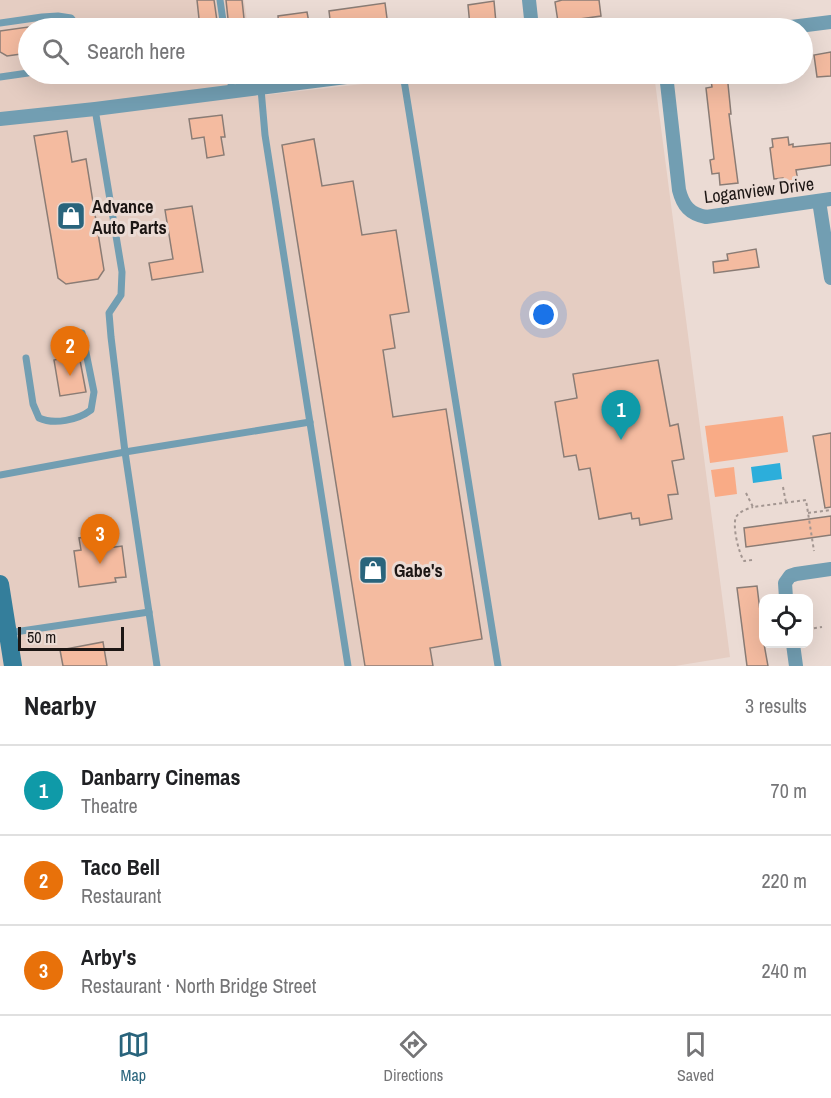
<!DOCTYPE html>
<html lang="en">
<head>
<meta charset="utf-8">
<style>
	body { margin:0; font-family:"Archivo Narrow",sans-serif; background:#f6f6f6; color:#202124 }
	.controls { position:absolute; right:18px; bottom:18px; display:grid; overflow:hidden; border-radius:12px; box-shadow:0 6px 24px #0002 }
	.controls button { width:54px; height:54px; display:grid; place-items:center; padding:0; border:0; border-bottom:2px solid #e0e0e0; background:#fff; color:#202124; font:30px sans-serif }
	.scale { position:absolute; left:18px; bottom:15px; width:106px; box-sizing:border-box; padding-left:6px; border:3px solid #1c1614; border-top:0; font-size:16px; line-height:21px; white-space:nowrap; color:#1c1614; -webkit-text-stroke:4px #ebdbd4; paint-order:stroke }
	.you { position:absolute; left:544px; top:315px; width:21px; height:21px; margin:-15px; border:4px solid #fff; border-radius:50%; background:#1a73e8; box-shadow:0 0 0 9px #1a73e833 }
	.badge { display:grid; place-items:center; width:39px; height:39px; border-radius:50%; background:#29647c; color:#fff; font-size:20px; font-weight:700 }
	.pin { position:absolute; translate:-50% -50px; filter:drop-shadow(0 2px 3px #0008) }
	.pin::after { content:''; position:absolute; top:32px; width:21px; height:18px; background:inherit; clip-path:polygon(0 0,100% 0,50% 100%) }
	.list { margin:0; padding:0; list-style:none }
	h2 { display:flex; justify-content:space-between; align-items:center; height:78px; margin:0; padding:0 24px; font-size:26px }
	h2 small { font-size:20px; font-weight:400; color:#757577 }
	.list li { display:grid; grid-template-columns:39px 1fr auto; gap:18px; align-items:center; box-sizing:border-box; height:90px; padding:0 24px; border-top:2px solid #e0e0e0 }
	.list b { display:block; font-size:22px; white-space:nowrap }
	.list p { margin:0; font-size:20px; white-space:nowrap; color:#757577 }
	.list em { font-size:20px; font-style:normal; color:#757577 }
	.icon { flex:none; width:33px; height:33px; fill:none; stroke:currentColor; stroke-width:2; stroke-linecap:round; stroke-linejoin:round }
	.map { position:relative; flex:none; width:831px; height:666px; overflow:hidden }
	.search { position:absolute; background:#fff; box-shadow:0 6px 24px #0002; left:18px; right:18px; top:18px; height:66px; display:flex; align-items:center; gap:15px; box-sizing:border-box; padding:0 21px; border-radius:33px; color:#757577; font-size:22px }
	.sheet { height:348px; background:#fff }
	nav { display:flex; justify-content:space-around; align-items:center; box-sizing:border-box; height:84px; border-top:2px solid #e0e0e0; background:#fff; font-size:16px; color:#757577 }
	nav a { display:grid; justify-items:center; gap:3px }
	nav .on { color:#29647c }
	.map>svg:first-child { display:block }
	.built { fill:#e5cdc2 }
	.green { fill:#f9ab86 }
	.water { fill:#2caedb }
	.building { fill:#f4bba0; stroke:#8a7c75; stroke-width:1.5 }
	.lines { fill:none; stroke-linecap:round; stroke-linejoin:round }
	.path { stroke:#a39691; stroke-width:2; stroke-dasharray:3 3; stroke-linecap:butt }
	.lane { stroke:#729eb2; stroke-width:7 }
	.street { stroke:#729eb2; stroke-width:14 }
	.secondary { stroke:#347e9b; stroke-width:18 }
	.labels { text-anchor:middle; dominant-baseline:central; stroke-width:6; stroke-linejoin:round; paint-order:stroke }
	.street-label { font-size:18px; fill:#1c1614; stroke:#ebdbd4 }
	.poi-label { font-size:18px; font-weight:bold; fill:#1c1614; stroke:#ebdbd4; text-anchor:start }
</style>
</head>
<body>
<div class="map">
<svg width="831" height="666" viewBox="0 0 831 666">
	<rect width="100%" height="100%" fill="#ebdbd4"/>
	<path class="built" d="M 0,0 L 244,0 L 248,28 L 28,28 L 28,74 L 253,74 L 256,96 L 452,74 L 654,74 L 730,657 L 675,666 L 0,666 Z"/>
	<g class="green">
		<path d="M 783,416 L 788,452 L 710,463 L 705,426 Z"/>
		<path d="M 734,467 L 737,494 L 715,497 L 711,470 Z"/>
	</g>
	<path class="water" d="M 780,463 L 782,479 L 753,483 L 751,467 Z"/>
	<g class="building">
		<path d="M 197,0 L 214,0 L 218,28 L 200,28 Z"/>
		<path d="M 226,0 L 242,0 L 245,28 L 229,28 Z"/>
		<path d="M 562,0 L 599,0 L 601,16 L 558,22 L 555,2 Z"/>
		<path d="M 494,1 L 496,23 L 470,26 L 468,5 Z"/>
		<path d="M 385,3 L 388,26 L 370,28 L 369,26 L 360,27 L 353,25 L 331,28 L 329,11 Z"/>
		<path d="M 307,12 L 310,28 L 279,28 L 278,16 Z"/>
		<path d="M 28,27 L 28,53 L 7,56 L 0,52 L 0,31 Z"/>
		<path d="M 831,52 L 831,76 L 817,77 L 814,55 Z"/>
		<path d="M 710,74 L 727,74 L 731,114 L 729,114 L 738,183 L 720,185 L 719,173 L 712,174 L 710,160 L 714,159 L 706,88 L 712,87 Z"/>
		<path d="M 222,115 L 225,137 L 221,137 L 224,155 L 207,158 L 204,137 L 192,139 L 189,119 Z"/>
		<path d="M 67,131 L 72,162 L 86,159 L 104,270 L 98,279 L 66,284 L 58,278 L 34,136 Z"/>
		<path d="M 788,137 L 789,145 L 793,144 L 793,147 L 831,143 L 831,165 L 796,170 L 798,181 L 784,183 L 783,178 L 774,179 L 770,148 L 773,147 L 772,139 Z"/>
		<path d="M 314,139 L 322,186 L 353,181 L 362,235 L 396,230 L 409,312 L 390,315 L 395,348 L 383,350 L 393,417 L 446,409 L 482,639 L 430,648 L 433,666 L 365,666 L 282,145 Z"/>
		<path d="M 192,206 L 203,272 L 152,280 L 149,263 L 173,259 L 165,210 Z"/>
		<path d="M 756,249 L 759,267 L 714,273 L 713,262 L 728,260 L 727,254 Z"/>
		<path d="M 79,355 L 86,392 L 60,396 L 54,360 Z"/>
		<path d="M 658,360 L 670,426 L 678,424 L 684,459 L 672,461 L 678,494 L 668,495 L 672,519 L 640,525 L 639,518 L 632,519 L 631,513 L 599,519 L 590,468 L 579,470 L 576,455 L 564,457 L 555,402 L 577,398 L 573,374 Z"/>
		<path d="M 831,433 L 831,507 L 825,508 L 813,436 Z"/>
		<path d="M 831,516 L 831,535 L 746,547 L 744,528 Z"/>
		<path d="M 92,536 L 93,550 L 122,546 L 126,577 L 115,578 L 116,582 L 79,587 L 74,551 L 81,550 L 79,538 Z"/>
		<path d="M 757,586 L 764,644 L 768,666 L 747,666 L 737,588 Z"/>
		<path d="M 103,642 L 107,666 L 63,666 L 60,650 Z"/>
	</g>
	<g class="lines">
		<g class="path">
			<path d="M 783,487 L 786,503"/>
			<path d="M 746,493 L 753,507 L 806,500 L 814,551"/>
			<path d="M 808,513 L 831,510"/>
			<path d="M 752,560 L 744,561 C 739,554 732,526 736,517 C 740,511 747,509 753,507"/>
			<path d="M 808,629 L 822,627"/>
		</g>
		<g class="lane">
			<path d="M 220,0 L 224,28"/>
			<path d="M 0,23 L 42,17 L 58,16 L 71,18 L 79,28"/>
			<path d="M 230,74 L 232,92"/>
			<path d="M 403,74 L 498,666"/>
			<path d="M 0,77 L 28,73"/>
			<path d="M 261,89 L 265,135 L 348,666"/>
			<path d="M 95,109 L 122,272 L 121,295 L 109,313 L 111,337 L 125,452 L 157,666"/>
			<path d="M 26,358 L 33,404 L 39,418 C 54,425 78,420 91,410 L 94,392 L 82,333"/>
			<path d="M 0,475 L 125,452 L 310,422"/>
			<path d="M 8,633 L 149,612"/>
		</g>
		<g class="street">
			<path d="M 529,0 L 532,28"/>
			<path d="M 783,28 L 831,22"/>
			<path d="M 666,74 L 679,190 C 683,206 690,214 706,217 L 831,199"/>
			<path d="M 0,119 L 95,109 L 370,74"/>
			<path d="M 819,201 L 831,278"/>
			<path d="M 786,598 L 785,583 L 790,576 L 796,574 L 831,569"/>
			<path d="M 793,644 L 796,666"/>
		</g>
		<path class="secondary" d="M 0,584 L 13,666"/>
	</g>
	<defs>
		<g id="shop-square" transform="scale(1.5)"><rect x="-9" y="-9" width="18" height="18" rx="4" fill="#29647c" stroke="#ebdbd4"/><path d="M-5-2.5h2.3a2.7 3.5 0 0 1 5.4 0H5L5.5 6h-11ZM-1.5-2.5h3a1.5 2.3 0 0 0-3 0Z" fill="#fff"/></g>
	</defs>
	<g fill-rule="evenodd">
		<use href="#shop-square" x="71" y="216"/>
		<use href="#shop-square" x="373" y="570"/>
	</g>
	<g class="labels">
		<g class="street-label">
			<text transform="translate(759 190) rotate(-7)">Loganview Drive</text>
		</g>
		<g class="poi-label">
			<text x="92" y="206">Advance<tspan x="92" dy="21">Auto Parts</tspan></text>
			<text x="394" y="570">Gabe's</text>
		</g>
	</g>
</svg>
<div class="controls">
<button><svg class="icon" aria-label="locate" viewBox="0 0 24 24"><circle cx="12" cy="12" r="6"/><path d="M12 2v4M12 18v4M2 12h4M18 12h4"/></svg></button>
</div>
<div class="scale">50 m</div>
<div class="you"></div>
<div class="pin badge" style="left:621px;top:440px;background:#0f9aa8">1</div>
<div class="pin badge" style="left:70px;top:376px;background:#e8710a">2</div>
<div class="pin badge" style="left:100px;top:564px;background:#e8710a">3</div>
<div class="search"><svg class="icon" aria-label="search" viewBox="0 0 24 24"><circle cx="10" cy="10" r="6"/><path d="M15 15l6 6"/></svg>Search here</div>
</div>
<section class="sheet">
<h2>Nearby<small>3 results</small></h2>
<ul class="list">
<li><span class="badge" style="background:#0f9aa8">1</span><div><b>Danbarry Cinemas</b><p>Theatre</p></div><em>70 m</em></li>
<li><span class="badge" style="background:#e8710a">2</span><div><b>Taco Bell</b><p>Restaurant</p></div><em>220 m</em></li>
<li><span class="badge" style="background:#e8710a">3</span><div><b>Arby's</b><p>Restaurant · North Bridge Street</p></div><em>240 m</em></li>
</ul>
</section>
<nav>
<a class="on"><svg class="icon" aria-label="map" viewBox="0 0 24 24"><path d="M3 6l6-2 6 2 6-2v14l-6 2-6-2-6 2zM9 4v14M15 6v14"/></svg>Map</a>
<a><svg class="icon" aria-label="directions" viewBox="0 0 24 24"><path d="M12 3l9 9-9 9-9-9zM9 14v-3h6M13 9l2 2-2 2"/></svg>Directions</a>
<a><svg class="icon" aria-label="saved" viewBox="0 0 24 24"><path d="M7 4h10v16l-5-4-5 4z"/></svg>Saved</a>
</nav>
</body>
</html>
